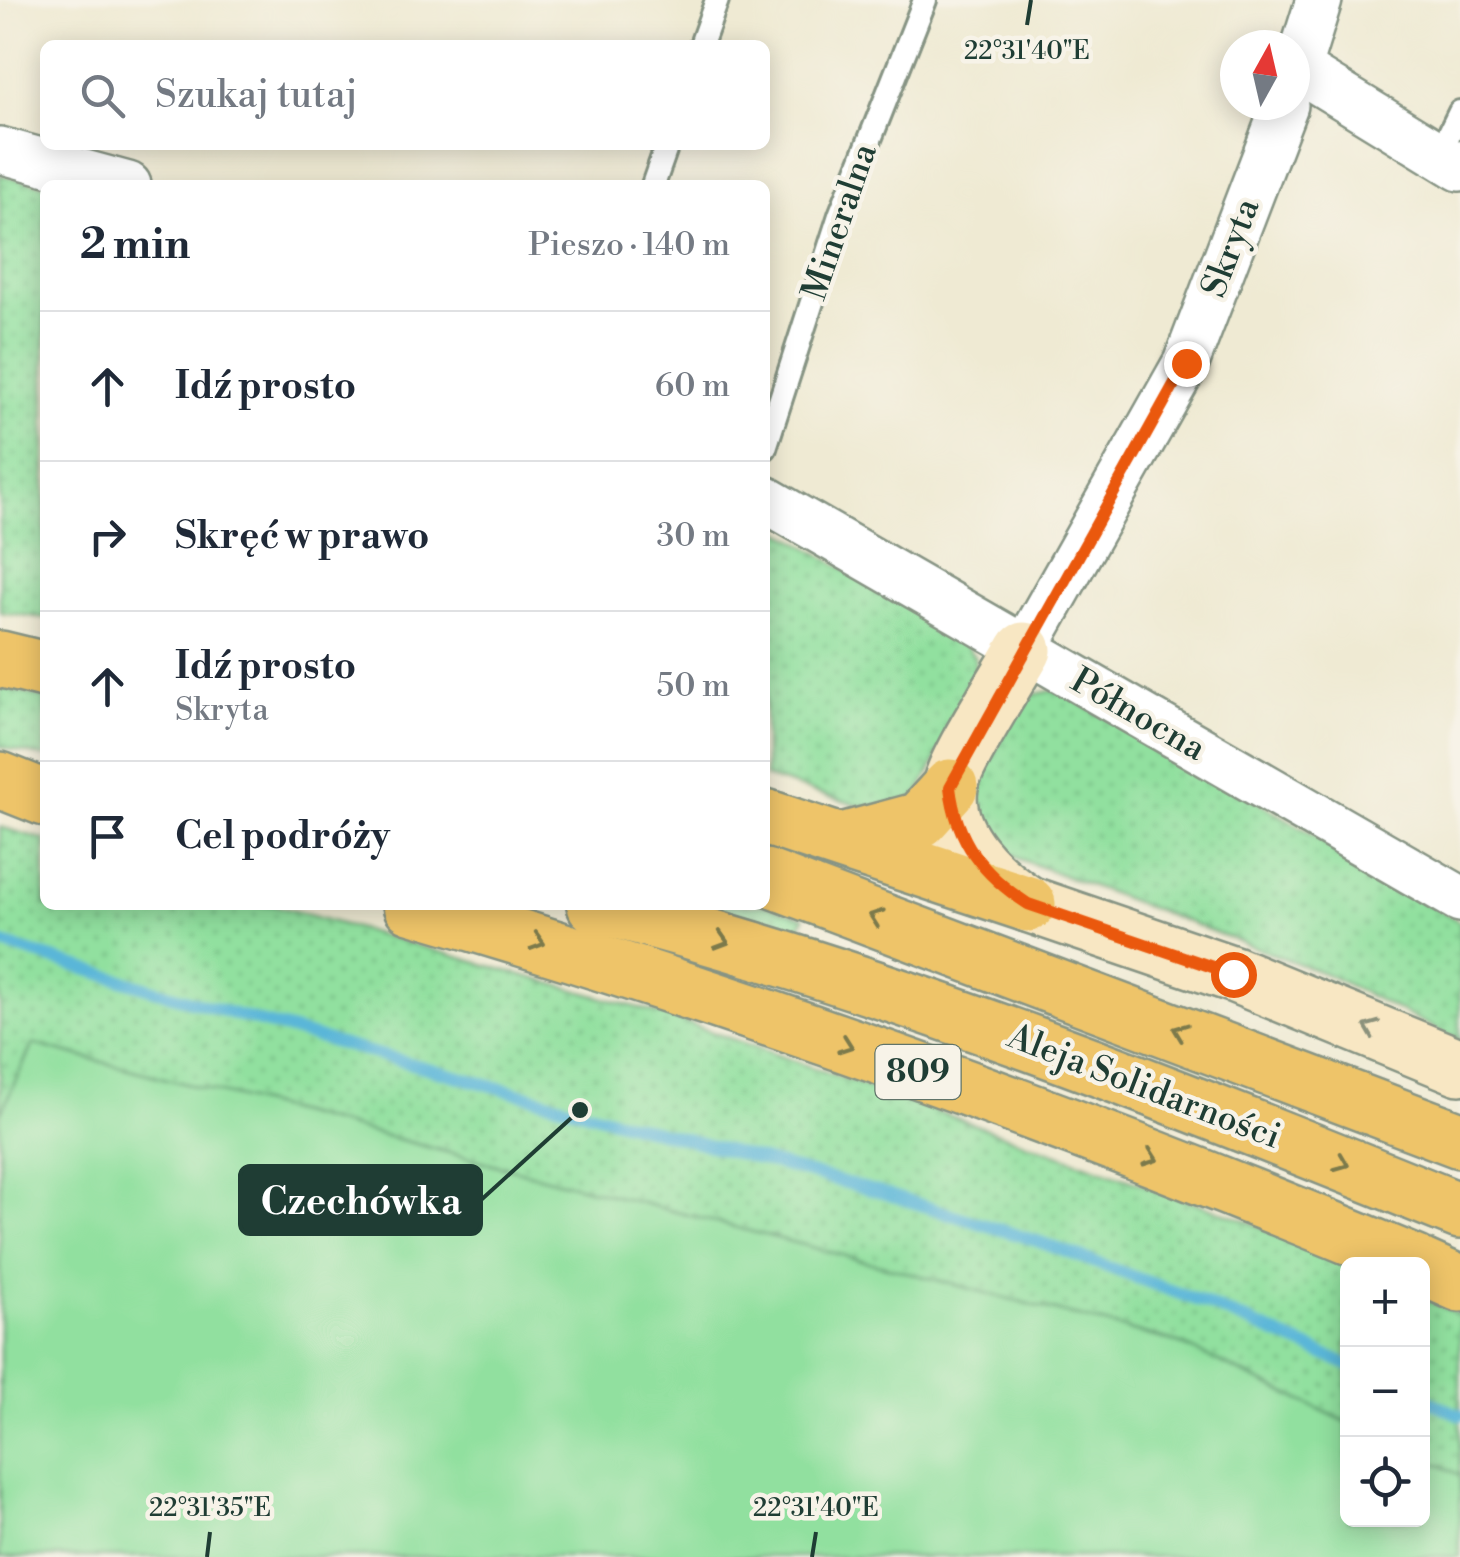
<!DOCTYPE html>
<html lang="pl">
<head>
<meta charset="utf-8">
<style>
	body { margin:0; font-family:"Libre Bodoni",serif; background:#f6f6f7; color:#1f2937 }
	.controls { position:absolute; right:30px; bottom:30px; display:grid; overflow:hidden; border-radius:15px; box-shadow:0 5px 25px #0003 }
	.controls button { width:90px; height:90px; display:grid; place-items:center; padding:0; border:0; border-bottom:2px solid #e0e1e3; background:#fff; color:#1f2937; font:50px sans-serif }
	.compass { position:absolute; left:1220px; top:30px; width:90px; height:90px; border-radius:50%; background:#fff; box-shadow:0 5px 25px #0003; rotate:8deg }
	.stop { position:absolute; width:30px; height:30px; margin:-22px; border:8px solid #ea580c; border-radius:50%; background:#fff }
	.stop.end { background:#ea580c; border-color:#fff; box-shadow:0 2px 10px #0008 }
	.list { margin:0; padding:0; list-style:none }
	h2 { display:flex; justify-content:space-between; align-items:center; height:130px; margin:0; padding:0 40px; font-size:42px }
	h2 small { font-size:32px; font-weight:400; color:#747a83 }
	.list li { display:grid; grid-template-columns:65px 1fr auto; gap:30px; align-items:center; box-sizing:border-box; height:150px; padding:0 40px; border-top:2px solid #e0e1e3 }
	.list b { display:block; font-size:38px; white-space:nowrap }
	.list p { margin:0; font-size:32px; white-space:nowrap; color:#747a83 }
	.list em { font-size:32px; font-style:normal; color:#747a83 }
	.icon { flex:none; width:55px; height:55px; fill:none; stroke:currentColor; stroke-width:2; stroke-linecap:round; stroke-linejoin:round }
	.map { position:relative; flex:none; width:1460px; height:1557px; overflow:hidden }
	.search { position:absolute; background:#fff; box-shadow:0 5px 25px #0003; left:40px; top:40px; width:730px; height:110px; display:flex; align-items:center; gap:25px; box-sizing:border-box; padding:0 35px; border-radius:15px; color:#747a83; font-size:38px }
	.panel { position:absolute; background:#fff; box-shadow:0 5px 25px #0003; left:40px; top:180px; width:730px; height:730px; border-radius:15px }
	.map>svg:first-child { display:block }
	.grass { fill:url(#grass-dots); stroke:#588e6a; stroke-width:2.5 }
	.garden { fill:#91e09f; stroke:#588e6a; stroke-width:2.5 }
	.lines { fill:none; stroke-linecap:round; stroke-linejoin:round }
	.stream { stroke:#5ab6d8; stroke-width:12 }
	.lane-casing { stroke:#879484; stroke-width:28 }
	.street-casing { stroke:#879484; stroke-width:50 }
	.secondary-casing { stroke:#879484; stroke-width:60 }
	.primary-casing { stroke:#879484; stroke-width:60 }
	.lane { stroke:#fff; stroke-width:22 }
	.street { stroke:#fff; stroke-width:45 }
	.secondary { stroke:#f8e7c3; stroke-width:55 }
	.primary { stroke:#eec469; stroke-width:55 }
	.oneway { stroke:#7c7a4c }
	.oneway2 { stroke:#8c927c }
	.route { stroke:#ea580c; stroke-width:12 }
	.ticks { fill:none; stroke:#1f3d34; stroke-width:4 }
	.labels { text-anchor:middle; dominant-baseline:central; stroke-width:9; stroke-linejoin:round; paint-order:stroke }
	.shield { fill:#f7f3e8; stroke:#60746a; stroke-width:2.5 }
	.shield-label { font-size:32px; font-weight:bold; fill:#1f3d34 }
	.street-label { font-size:35px; fill:#1f3d34; stroke:#f7f3e8 }
	.ticks-label { font-size:25px; text-anchor:middle; fill:#1f3d34; stroke:#f7f3e8; stroke-width:9; stroke-linejoin:round; paint-order:stroke }
	.leader { fill:none; stroke:#1f3d34; stroke-width:4 }
	.callout-dot { fill:#1f3d34; stroke:#f7f3e8; stroke-width:4 }
	.callout { fill:#1f3d34; stroke:#1f3d34; stroke-width:4 }
	.callout-label { font-size:38px; text-anchor:middle; font-weight:bold; fill:#fff }
</style>
</head>
<body>
<div class="map">
<svg width="1460" height="1557" viewBox="0 0 1460 1557">
	<defs>
		<pattern id="grass-dots" width="8" height="8" patternUnits="userSpaceOnUse" patternTransform="scale(2.5)"><rect width="8" height="8" fill="#91e09f"/><path d="M2 2h.1M6 6h.1" fill="none" stroke="#7dc18a" stroke-width="1.8" stroke-linecap="round"/></pattern>
	</defs>
	<rect width="100%" height="100%" fill="#f7f3e8"/>
	<filter id="ink" filterUnits="userSpaceOnUse"><feTurbulence type="fractalNoise" baseFrequency=".01" numOctaves="2"/><feDisplacementMap in="SourceGraphic" scale="20" xChannelSelector="R" yChannelSelector="G"/><feConvolveMatrix kernelMatrix="1 2 1 2 8 2 1 2 1" color-interpolation-filters="sRGB"/></filter>
	<filter id="wash" filterUnits="userSpaceOnUse"><feTurbulence type="fractalNoise" baseFrequency=".0048" numOctaves="4" result="noise"/><feDisplacementMap in="SourceGraphic" scale="40" xChannelSelector="R" yChannelSelector="G"/><feGaussianBlur stdDeviation="2.25" result="paint"/><feColorMatrix in="noise" values="0 0 0 0 0 0 0 0 0 0 0 0 0 0 0 0 0 1.4 0 .05"/><feComposite in="paint" operator="in"/></filter>
	<g filter="url(#wash)">
		<rect width="100%" height="100%" fill="#efead3"/>
		<g class="grass">
			<path d="M 0,175 L 45,185 L 45,618 L 0,612 Z"/>
			<path d="M 765,522 L 958,636 L 975,658 L 975,684 L 916,798 L 866,808 L 765,777 Z"/>
			<path d="M 0,687 L 45,698 L 45,757 L 0,747 Z"/>
			<path d="M 1056,690 L 1228,784 L 1460,922 L 1460,1041 L 1326,974 L 993,849 L 966,806 L 1024,696 Z"/>
			<path d="M 0,827 L 45,840 L 45,905 L 274,905 L 664,1015 L 1250,1222 L 1347,1265 L 1347,1422 L 1178,1343 L 33,1044 L 0,1114 Z"/>
			<path d="M 685,905 L 765,905 L 804,917 L 796,938 Z"/>
			<path d="M 1423,1298 L 1460,1315 L 1460,1475 L 1423,1457 Z"/>
		</g>
		<path class="garden" d="M 33,1044 L 1178,1343 L 1347,1422 L 1348,1520 L 1422,1520 L 1423,1457 L 1460,1475 L 1460,1557 L 0,1557 L 0,1114 Z"/>
		<g class="lines">
			<g class="stream">
				<path d="M 0,943 L 260,1022 L 889,1195 L 1037,1241 L 1202,1302 L 1348,1365"/>
				<path d="M 1422,1398 L 1460,1415"/>
			</g>
		</g>
	</g>
	<g filter="url(#ink)">
		<g class="lines">
			<g class="lane-casing">
				<g id="lane">
					<path d="M 701,45 L 717,0"/>
					<path d="M 1439,155 L 1460,112"/>
					<path d="M 653,185 L 667,145"/>
					<path d="M 765,448 L 840,215 L 925,0"/>
				</g>
			</g>
			<g class="street-casing">
				<g id="street">
					<path d="M 1298,69 L 1460,168"/>
					<path d="M 1295,77 L 1319,0"/>
					<path d="M 0,150 L 128,185"/>
					<path d="M 765,499 L 1460,899"/>
					<path d="M 1024,650 L 1186,363 L 1285,105"/>
				</g>
			</g>
			<g class="secondary-casing">
				<path id="secondary" d="M 1024,650 C 1008,679 954,761 950,787 C 942,836 992,881 1028,904 L 1233,974 L 1460,1067"/>
			</g>
			<g class="primary-casing">
				<g id="primary">
					<path d="M 0,659 L 45,670"/>
					<path d="M 0,780 L 45,798"/>
					<path d="M 765,817 L 1028,904"/>
					<path d="M 842,841 L 920,820 L 950,787"/>
					<path d="M 765,877 L 1460,1140"/>
					<path d="M 411,905 C 752,1004 1088,1127 1416,1264"/>
					<path d="M 595,905 C 891,982 1177,1096 1460,1211"/>
					<path d="M 1422,1267 L 1460,1284"/>
				</g>
			</g>
			<use href="#lane" class="lane"/>
			<use href="#street" class="street"/>
			<use href="#secondary" class="secondary"/>
			<use href="#primary" class="primary"/>
		</g>
		<defs><path id="oneway-chevron" d="M-2-3.5L2.5 0L-2 3.5" fill="none" stroke-width="1.6" stroke-linecap="round" stroke-linejoin="round" transform="scale(2.5)"/></defs>
		<g class="oneway">
			<use href="#oneway-chevron" transform="translate(876 917) rotate(-160)"/>
			<use href="#oneway-chevron" transform="translate(722 941) rotate(17)"/>
			<use href="#oneway-chevron" transform="translate(538 942) rotate(17)"/>
			<use href="#oneway-chevron" transform="translate(1180 1031) rotate(-159)"/>
			<use href="#oneway-chevron" transform="translate(846 1045) rotate(20)"/>
			<use href="#oneway-chevron" transform="translate(1151 1158) rotate(20)"/>
			<use href="#oneway-chevron" transform="translate(1342 1163) rotate(22)"/>
		</g>
		<use class="oneway2" href="#oneway-chevron" transform="translate(1371 1028) rotate(-158)"/>
	</g>
	<g class="lines" filter="url(#ink)">
		<path class="route" d="M 1186,363 L 950,787 C 956,841 983,875 1028,904 L 1233,974"/>
	</g>
	<path class="ticks" d="M 1027,25 L 1031,0M 207,1557 L 210,1532M 812,1557 L 816,1532"/>
	<g class="labels">
		<rect class="shield" x="875.5" y="1045" width="85" height="54" rx="8"/>
		<g class="shield-label">
			<text x="918" y="1072">809</text>
		</g>
		<g class="street-label">
			<text transform="translate(840 222) rotate(-71)">Mineralna</text>
			<text transform="translate(1231 248) rotate(-69)">Skryta</text>
			<text transform="translate(1138 715) rotate(30)">Północna</text>
			<text transform="translate(1144 1087) rotate(21)">Aleja Solidarności</text>
		</g>
	</g>
	<g class="ticks-label">
		<text x="1027" y="59">22°31'40"E</text>
		<text x="210" y="1516">22°31'35"E</text>
		<text x="816" y="1516">22°31'40"E</text>
	</g>
	<path class="leader" d="M580 1110L481 1200"/>
	<circle class="callout-dot" cx="580" cy="1110" r="10"/>
	<rect class="callout" x="240" y="1166" width="241" height="68" rx="10"/>
	<g class="callout-label">
		<text x="361" y="1214">Czechówka</text>
	</g>
</svg>
<div class="controls">
<button>+</button>
<button>−</button>
<button><svg class="icon" aria-label="locate" viewBox="0 0 24 24"><circle cx="12" cy="12" r="6"/><path d="M12 2v4M12 18v4M2 12h4M18 12h4"/></svg></button>
</div>
<svg class="compass" viewBox="-18 -18 36 36"><path d="M0-13l5 13h-10z" fill="#e53935"/><path d="M0 13l5-13h-10z" fill="#747a83"/></svg>
<div class="stop" style="left:1233px;top:974px"></div>
<div class="stop end" style="left:1186px;top:363px"></div>
<div class="search"><svg class="icon" aria-label="search" viewBox="0 0 24 24"><circle cx="10" cy="10" r="6"/><path d="M15 15l6 6"/></svg>Szukaj tutaj</div>
<section class="panel">
<h2>2 min<small>Pieszo · 140 m</small></h2>
<ul class="list">
<li><svg class="icon" aria-label="ahead" viewBox="0 0 24 24"><path d="M12 20V5M6 11l6-6 6 6"/></svg><div><b>Idź prosto</b></div><em>60 m</em></li>
<li><svg class="icon" aria-label="right" viewBox="0 0 24 24"><path d="M7 20v-9h11M14 6l5 5-5 5"/></svg><div><b>Skręć w prawo</b></div><em>30 m</em></li>
<li><svg class="icon" aria-label="ahead" viewBox="0 0 24 24"><path d="M12 20V5M6 11l6-6 6 6"/></svg><div><b>Idź prosto</b><p>Skryta</p></div><em>50 m</em></li>
<li><svg class="icon" aria-label="arrive" viewBox="0 0 24 24"><path d="M6 21V4h12l-3 4 3 4H6"/></svg><div><b>Cel podróży</b></div></li>
</ul>
</section>
</div>
</body>
</html>
